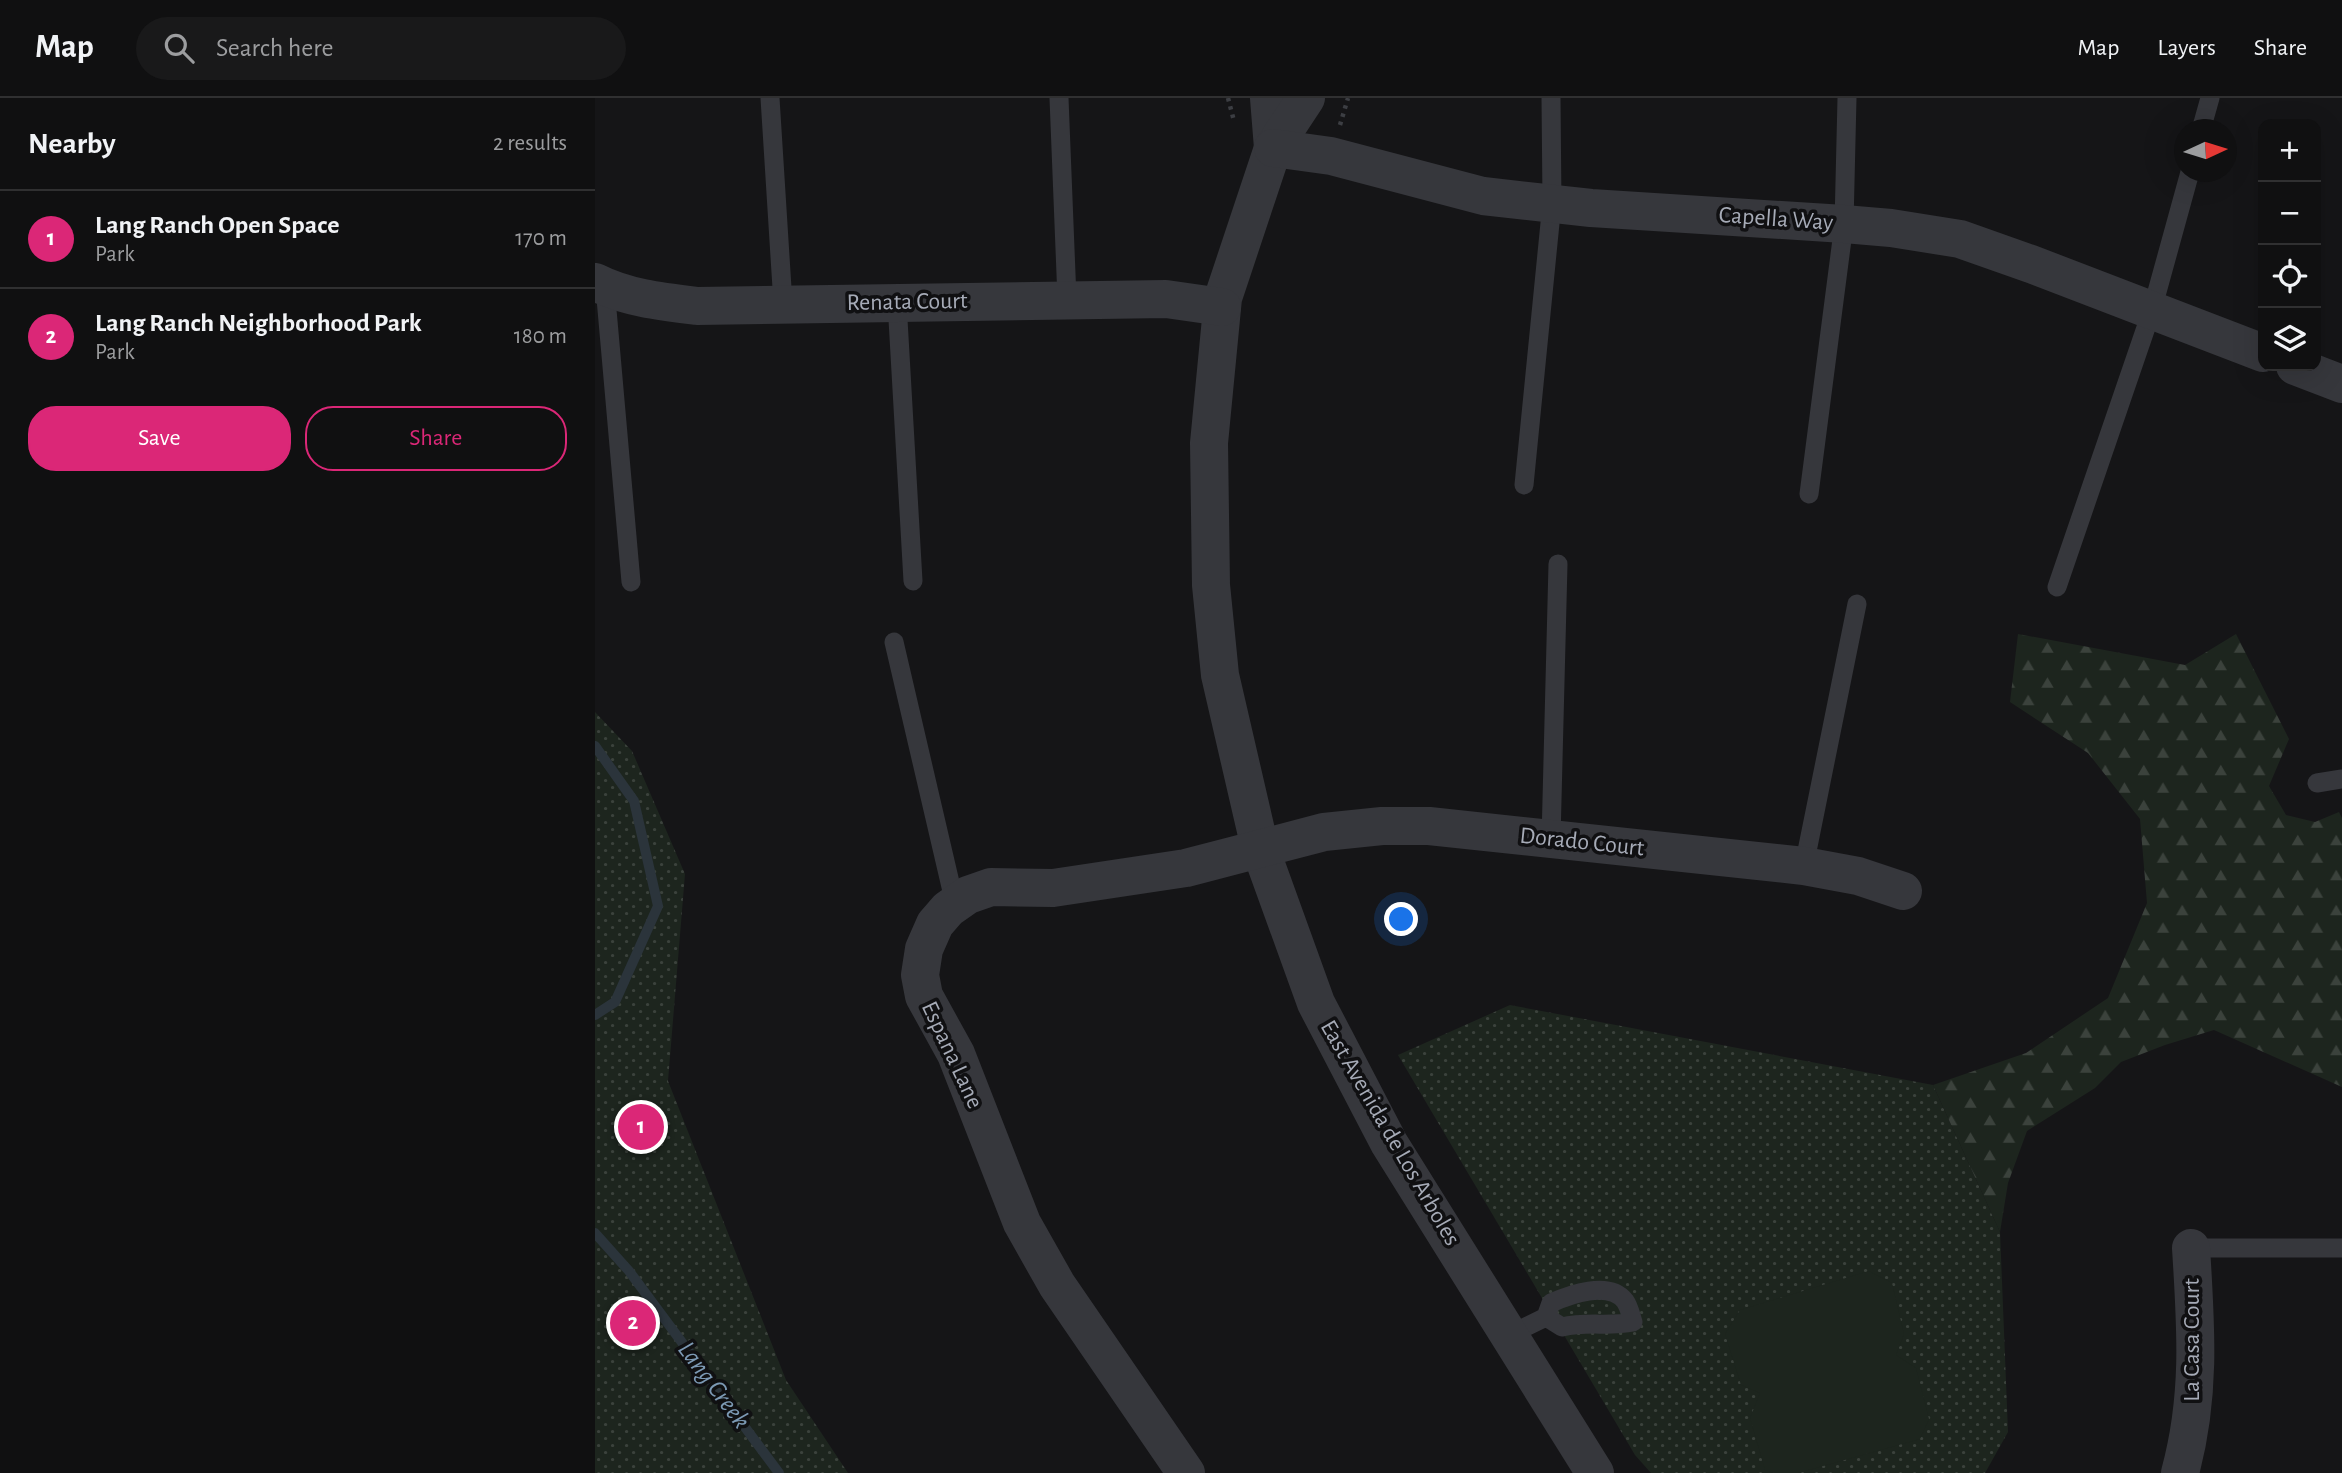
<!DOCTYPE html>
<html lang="en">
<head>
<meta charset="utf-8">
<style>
	body { margin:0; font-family:"Alegreya Sans",sans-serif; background:#19191a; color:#f1f3f6 }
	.controls { position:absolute; right:21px; top:21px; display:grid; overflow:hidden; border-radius:14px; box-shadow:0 7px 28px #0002 }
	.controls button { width:63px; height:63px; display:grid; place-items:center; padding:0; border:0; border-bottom:2px solid #303031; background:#101011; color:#f1f3f6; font:35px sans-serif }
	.compass { position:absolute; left:1579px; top:21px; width:63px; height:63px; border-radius:50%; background:#101011; box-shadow:0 7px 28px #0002; rotate:86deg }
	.you { position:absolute; left:807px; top:822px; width:24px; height:24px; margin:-18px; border:5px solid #fff; border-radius:50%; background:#1a73e8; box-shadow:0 0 0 10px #1a73e833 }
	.badge { display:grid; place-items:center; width:46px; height:46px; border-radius:50%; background:#db2777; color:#fff; font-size:23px; font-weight:700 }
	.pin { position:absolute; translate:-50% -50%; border:4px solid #fff; box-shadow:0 2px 7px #0006 }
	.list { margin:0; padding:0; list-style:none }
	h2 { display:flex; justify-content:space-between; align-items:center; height:91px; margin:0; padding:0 28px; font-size:30px }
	h2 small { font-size:23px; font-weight:400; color:#9c9d9f }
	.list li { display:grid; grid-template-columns:46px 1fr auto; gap:21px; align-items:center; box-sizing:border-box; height:98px; padding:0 28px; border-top:2px solid #303031 }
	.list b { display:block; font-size:26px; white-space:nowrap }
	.list p { margin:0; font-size:23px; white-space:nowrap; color:#9c9d9f }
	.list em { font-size:23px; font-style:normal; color:#9c9d9f }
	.actions { display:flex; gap:14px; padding:21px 28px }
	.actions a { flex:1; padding:16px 0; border:2px solid #db2777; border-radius:28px; text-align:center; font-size:24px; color:#db2777 }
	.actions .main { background:#db2777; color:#fff }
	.icon { flex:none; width:38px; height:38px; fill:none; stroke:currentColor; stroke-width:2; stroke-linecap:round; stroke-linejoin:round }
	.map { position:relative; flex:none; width:1747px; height:1375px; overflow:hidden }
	header { display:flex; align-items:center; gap:42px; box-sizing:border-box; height:98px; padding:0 35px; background:#101011; border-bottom:2px solid #303031 }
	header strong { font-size:33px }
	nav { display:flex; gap:38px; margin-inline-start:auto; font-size:24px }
	.search { width:490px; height:63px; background:#19191a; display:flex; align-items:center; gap:18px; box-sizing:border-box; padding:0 24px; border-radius:38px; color:#9c9d9f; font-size:26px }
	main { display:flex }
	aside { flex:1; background:#101011 }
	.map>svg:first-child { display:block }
	.green { fill:url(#green-dots) }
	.forest { fill:url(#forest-firs) }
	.pitch { fill:#1d251e }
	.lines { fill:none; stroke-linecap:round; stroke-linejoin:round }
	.stream { stroke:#2b343b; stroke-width:10 }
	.path { stroke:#3c3e43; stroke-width:4.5; stroke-dasharray:3.5 5; stroke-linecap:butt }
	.lane { stroke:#36373c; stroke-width:19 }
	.street { stroke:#36373c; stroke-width:38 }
	.labels { text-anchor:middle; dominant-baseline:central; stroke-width:7; stroke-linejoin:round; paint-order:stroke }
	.street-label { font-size:24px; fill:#a6abb7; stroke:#101012 }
	.water-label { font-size:26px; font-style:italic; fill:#7c99b4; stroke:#101012 }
</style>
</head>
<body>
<header>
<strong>Map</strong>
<div class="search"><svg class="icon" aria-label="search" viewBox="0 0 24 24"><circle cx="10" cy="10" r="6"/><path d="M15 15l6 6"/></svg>Search here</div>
<nav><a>Map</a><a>Layers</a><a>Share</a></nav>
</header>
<main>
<aside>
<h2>Nearby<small>2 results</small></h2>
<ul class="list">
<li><span class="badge">1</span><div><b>Lang Ranch Open Space</b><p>Park</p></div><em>170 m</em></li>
<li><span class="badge">2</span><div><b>Lang Ranch Neighborhood Park</b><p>Park</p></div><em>180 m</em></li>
</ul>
<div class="actions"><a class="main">Save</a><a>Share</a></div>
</aside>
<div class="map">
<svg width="1747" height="1375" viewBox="0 0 1747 1375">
	<defs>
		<pattern id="green-dots" width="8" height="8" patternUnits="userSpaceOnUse" patternTransform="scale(1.75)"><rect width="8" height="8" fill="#1d251e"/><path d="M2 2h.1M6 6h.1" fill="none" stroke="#3b423c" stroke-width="1.8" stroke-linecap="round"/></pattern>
		<pattern id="forest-firs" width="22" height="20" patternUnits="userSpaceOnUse" patternTransform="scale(1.75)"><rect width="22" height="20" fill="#1d251e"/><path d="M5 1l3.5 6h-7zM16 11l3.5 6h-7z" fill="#3b423c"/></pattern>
	</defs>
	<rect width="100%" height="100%" fill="#151517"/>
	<g class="green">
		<path d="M 0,614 L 37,653 L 90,776 L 73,983 L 191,1282 L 253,1375 L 0,1375 Z"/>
		<path d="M 915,907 L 1338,987 L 1405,1134 L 1413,1334 L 1390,1375 L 1056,1375 L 1040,1357 L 803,957 Z"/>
	</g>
	<path class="forest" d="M 1423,536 L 1590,567 L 1641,536 L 1694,641 L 1674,688 L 1691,717 L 1720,724 L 1744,714 L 1747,720 L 1747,989 L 1619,932 L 1570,947 L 1526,964 L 1500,990 L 1432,1033 L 1413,1085 L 1405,1134 L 1338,987 L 1431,955 L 1513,900 L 1552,805 L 1545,721 L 1493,655 L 1415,604 Z"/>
	<path class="pitch" d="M 1274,1173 L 1297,1185 L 1309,1236 L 1301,1257 L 1321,1270 L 1334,1321 L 1325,1341 L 1203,1375 L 1179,1375 L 1170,1372 L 1155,1320 L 1165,1295 L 1146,1287 L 1130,1236 L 1145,1212 Z"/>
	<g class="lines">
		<g class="stream">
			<path d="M 0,648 L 39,703 L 63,808 L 20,904 L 0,917"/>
			<path d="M 0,1135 L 34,1173 L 184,1375"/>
		</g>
		<g class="path">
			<path d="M 633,0 L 639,23"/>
			<path d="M 745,27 L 753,0"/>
		</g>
		<g class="lane">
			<path d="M 175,0 L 188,206"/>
			<path d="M 464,0 L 472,201"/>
			<path d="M 1606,32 L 1615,0"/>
			<path d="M 10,189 L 36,484"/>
			<path d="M 302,204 L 318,483"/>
			<path d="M 929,387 L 957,105 L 956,0"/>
			<path d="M 1214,396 L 1249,126 L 1252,0"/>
			<path d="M 1462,489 L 1557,212 L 1595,74"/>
			<path d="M 299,544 L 360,806"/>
			<path d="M 1722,685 L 1747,681"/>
			<path d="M 956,741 L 963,466"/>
			<path d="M 1209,768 L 1262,506"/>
			<path d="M 1596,1150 L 1747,1150"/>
			<path d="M 914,1237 L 951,1219 L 956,1205 C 974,1197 1014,1182 1030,1203 C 1034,1208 1036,1218 1038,1224 C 1014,1229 992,1223 967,1229 L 951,1219"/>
		</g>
		<g class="street">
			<path d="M 674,0 L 678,50"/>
			<path d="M 711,0 L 678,50 L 628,200 L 614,345 L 616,487 L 625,577 L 665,750 L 721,905 L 794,1045 L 1000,1375"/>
			<path d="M 678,50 L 736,58 L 888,98 L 996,110 L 1249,126 L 1296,130 L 1365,141 L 1436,166 L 1668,255"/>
			<path d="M 0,184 C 31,200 68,204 102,208 L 571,201 L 627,209"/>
			<path d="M 1700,268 L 1747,286"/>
			<path d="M 591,1375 L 462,1187 L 427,1125 L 361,956 L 329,898 L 325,877 L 329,851 L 340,826 L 353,811 L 373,797 L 396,789 L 458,790 L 591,770 L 729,734 L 787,728 L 834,728 L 1209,768 L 1263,778 L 1308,793"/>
			<path d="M 1585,1375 C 1606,1298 1601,1229 1596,1150"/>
		</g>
	</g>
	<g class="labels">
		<g class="street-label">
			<text transform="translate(1181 121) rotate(4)">Capella Way</text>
			<text transform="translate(312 204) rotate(-1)">Renata Court</text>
			<text transform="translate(987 744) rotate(6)">Dorado Court</text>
			<text transform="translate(357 957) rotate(65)">Espana Lane</text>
			<text transform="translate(795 1035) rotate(60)">East Avenida de Los Arboles</text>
			<text transform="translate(1597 1242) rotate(-90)">La Casa Court</text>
		</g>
		<g class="water-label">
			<text transform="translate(119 1287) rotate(53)">Lang Creek</text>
		</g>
	</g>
</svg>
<div class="controls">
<button>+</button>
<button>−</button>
<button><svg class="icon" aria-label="locate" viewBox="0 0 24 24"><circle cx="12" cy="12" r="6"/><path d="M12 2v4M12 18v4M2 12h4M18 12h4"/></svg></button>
<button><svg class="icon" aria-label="layers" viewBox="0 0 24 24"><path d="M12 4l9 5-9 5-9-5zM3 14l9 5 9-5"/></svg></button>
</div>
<svg class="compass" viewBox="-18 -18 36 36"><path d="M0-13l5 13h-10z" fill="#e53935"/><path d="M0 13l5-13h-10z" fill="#9c9d9f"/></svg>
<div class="you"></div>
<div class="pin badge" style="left:46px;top:1029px">1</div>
<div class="pin badge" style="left:38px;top:1225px">2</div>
</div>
</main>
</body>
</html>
